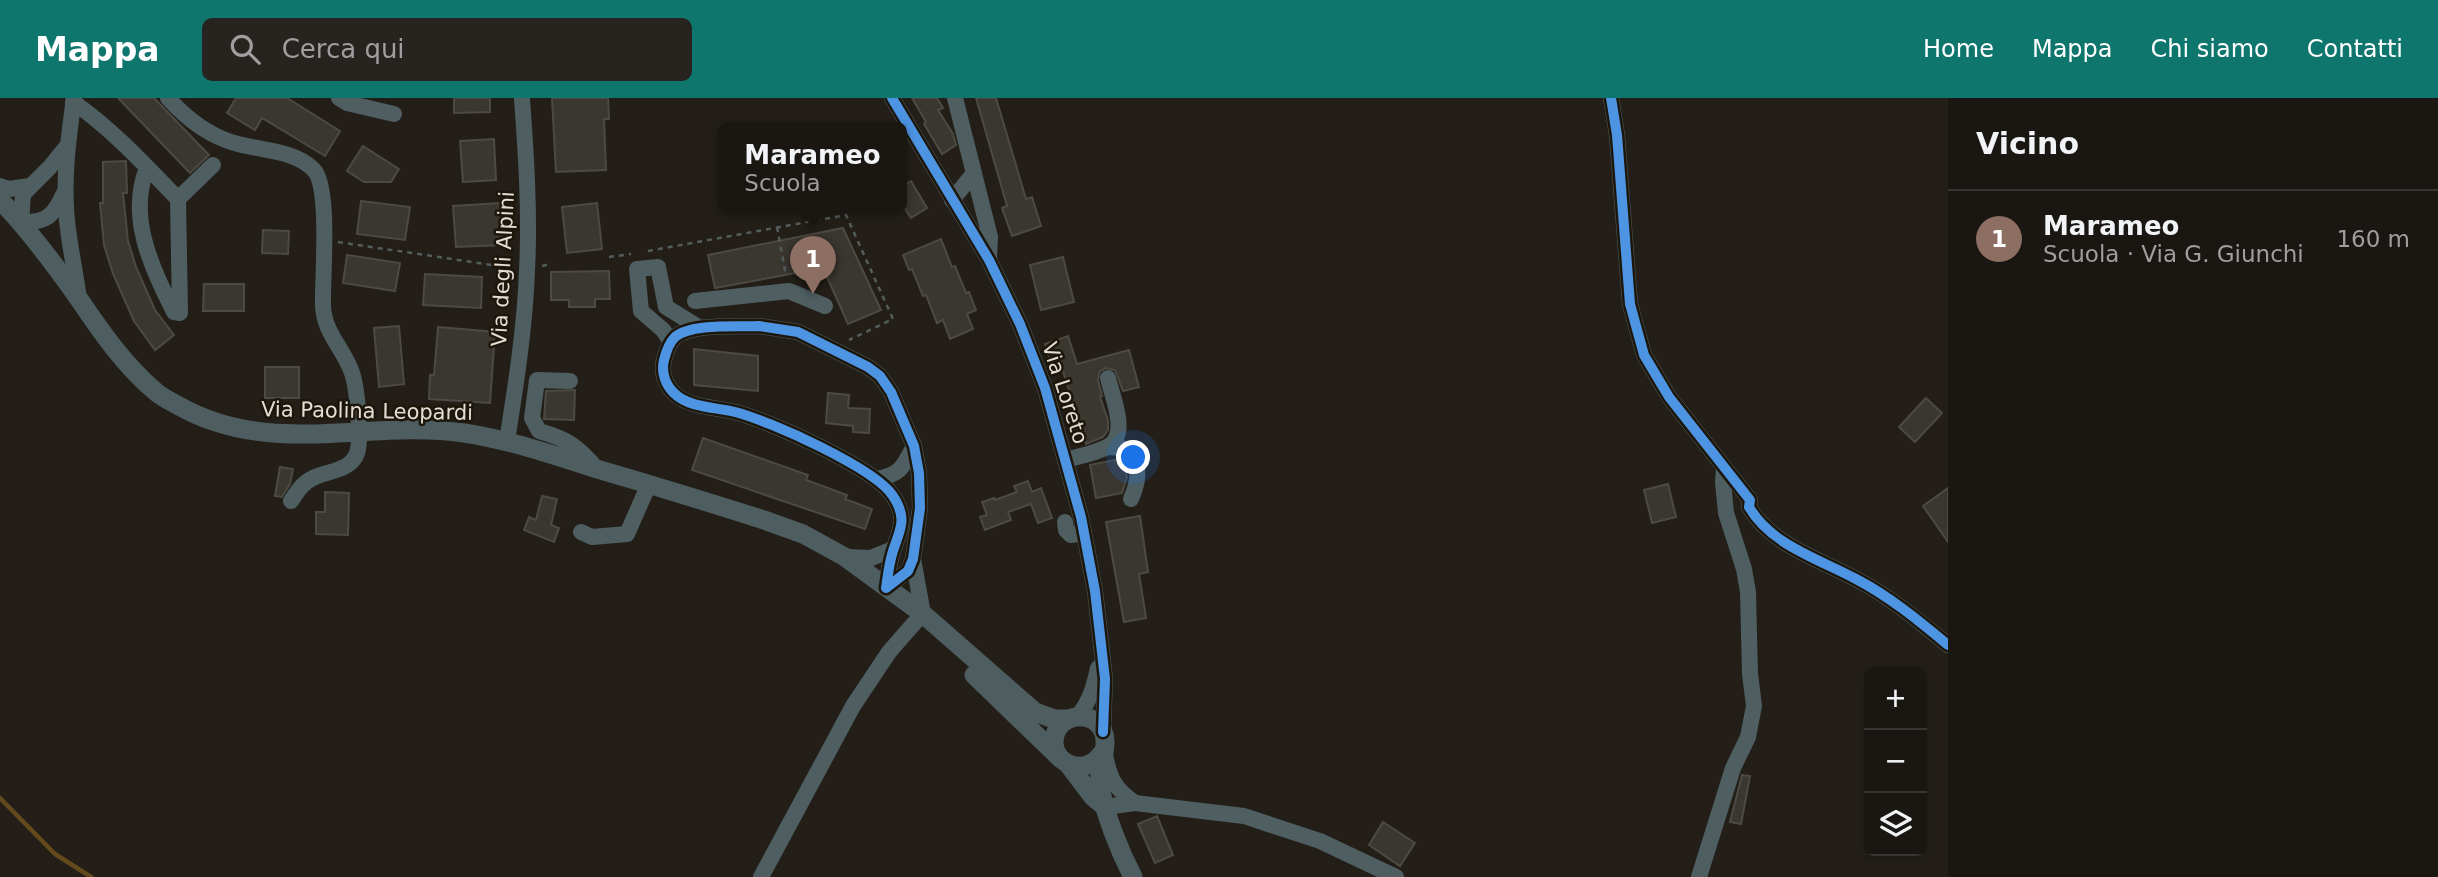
<!DOCTYPE html>
<html lang="it">
<head>
<meta charset="utf-8">
<style>
	body { margin:0; font-family:"DejaVu Sans",sans-serif; background:#272420; color:#f1f3f6 }
	.controls { position:absolute; right:21px; bottom:21px; display:grid; overflow:hidden; border-radius:10px; box-shadow:0 4px 10px #0003 }
	.controls button { width:63px; height:63px; display:grid; place-items:center; padding:0; border:0; border-bottom:2px solid #383632; background:#1a1712; color:#f1f3f6; font:35px sans-serif }
	.you { position:absolute; left:1134px; top:360px; width:24px; height:24px; margin:-18px; border:5px solid #fff; border-radius:50%; background:#1a73e8; box-shadow:0 0 0 10px #1a73e833 }
	.badge { display:grid; place-items:center; width:46px; height:46px; border-radius:50%; background:#0f766e; color:#fff; font-size:23px; font-weight:700 }
	.pin { position:absolute; translate:-50% -58px; filter:drop-shadow(0 2px 4px #0008) }
	.pin::after { content:''; position:absolute; top:37px; width:24px; height:21px; background:inherit; clip-path:polygon(0 0,100% 0,50% 100%) }
	.popup { position:absolute; left:718px; top:24px; width:189px; height:91px; box-sizing:border-box; display:grid; place-content:center; border-radius:10px; background:#1a1712; filter:drop-shadow(0 2px 5px #0005); font-size:23px; white-space:nowrap; color:#9f9f9f }
	.popup b { font-size:26px; color:#f1f3f6 }
	.popup::after { content:''; position:absolute; left:50%; top:100%; margin-left:-14px; border:14px solid transparent; border-top-color:#1a1712 }
	.list { margin:0; padding:0; list-style:none }
	h2 { display:flex; justify-content:space-between; align-items:center; height:91px; margin:0; padding:0 28px; font-size:30px }
	h2 small { font-size:23px; font-weight:400; color:#9f9f9f }
	.list li { display:grid; grid-template-columns:46px 1fr auto; gap:21px; align-items:center; box-sizing:border-box; height:98px; padding:0 28px; border-top:2px solid #383632 }
	.list b { display:block; font-size:26px; white-space:nowrap }
	.list p { margin:0; font-size:23px; white-space:nowrap; color:#9f9f9f }
	.list em { font-size:23px; font-style:normal; color:#9f9f9f }
	.icon { flex:none; width:38px; height:38px; fill:none; stroke:currentColor; stroke-width:2; stroke-linecap:round; stroke-linejoin:round }
	.map { position:relative; flex:none; width:1948px; height:779px; overflow:hidden }
	header { display:flex; align-items:center; gap:42px; box-sizing:border-box; height:98px; padding:0 35px; background:#0f766e; color:#fff }
	header strong { font-size:33px }
	nav { display:flex; gap:38px; margin-inline-start:auto; font-size:24px }
	.search { width:490px; height:63px; background:#272420; display:flex; align-items:center; gap:18px; box-sizing:border-box; padding:0 24px; border-radius:10px; color:#9f9f9f; font-size:26px }
	main { display:flex }
	aside { flex:1; background:#1a1712 }
	.map>svg:first-child { display:block }
	.lines { fill:none; stroke-linecap:round; stroke-linejoin:round }
	.stream { stroke:#63491b; stroke-width:4.5 }
	.building { fill:#3a3630; stroke:#4d4943; stroke-width:2 }
	.path { stroke:#545d5d; stroke-width:2.5; stroke-dasharray:5 5; stroke-linecap:butt }
	.minor { stroke:#4e5e61; stroke-width:16 }
	.major { stroke:#4e5d5f; stroke-width:19 }
	.cycleway-casing { stroke:#1d160b; stroke-width:15 }
	.cycleway { stroke:#4d94e3; stroke-width:10 }
	.labels { text-anchor:middle; dominant-baseline:central; stroke-width:5; stroke-linejoin:round; paint-order:stroke }
	.street-label { font-size:21px; fill:#e2ddd5; stroke:#1d160b }
</style>
</head>
<body>
<header>
<strong>Mappa</strong>
<div class="search"><svg class="icon" aria-label="search" viewBox="0 0 24 24"><circle cx="10" cy="10" r="6"/><path d="M15 15l6 6"/></svg>Cerca qui</div>
<nav><a>Home</a><a>Mappa</a><a>Chi siamo</a><a>Contatti</a></nav>
</header>
<main>
<div class="map">
<svg width="1948" height="779" viewBox="0 0 1948 779">
	<rect width="100%" height="100%" fill="#231f18"/>
	<g class="lines">
		<path class="stream" d="M 0,700 L 55,756 L 91,779"/>
	</g>
	<g class="building">
		<path d="M 118,0 L 154,0 L 209,57 L 190,75 Z"/>
		<path d="M 236,0 L 287,0 L 340,33 L 325,58 L 262,20 L 255,32 L 227,15 Z"/>
		<path d="M 454,0 L 490,0 L 490,14 L 454,15 Z"/>
		<path d="M 552,0 L 608,0 L 609,21 L 604,21 L 606,72 L 556,74 Z"/>
		<path d="M 912,0 L 937,0 L 943,10 L 938,12 L 953,36 L 956,47 L 942,56 L 924,26 L 926,24 Z"/>
		<path d="M 976,0 L 996,0 L 1026,101 L 1032,99 L 1041,128 L 1012,138 L 1002,110 L 1007,108 Z"/>
		<path d="M 494,41 L 496,82 L 463,84 L 460,43 Z"/>
		<path d="M 363,48 L 399,71 L 391,84 L 364,84 L 347,73 Z"/>
		<path d="M 126,63 L 127,95 L 123,95 L 128,143 L 136,169 L 155,212 L 174,237 L 155,252 L 134,223 L 113,176 L 104,147 L 100,105 L 103,105 L 103,64 Z"/>
		<path d="M 911,83 L 927,110 L 911,120 L 902,106 L 902,88 Z"/>
		<path d="M 361,103 L 410,109 L 405,142 L 357,136 Z"/>
		<path d="M 501,105 L 504,147 L 456,149 L 453,108 Z"/>
		<path d="M 597,105 L 602,151 L 567,155 L 562,109 Z"/>
		<path d="M 843,130 L 881,212 L 848,226 L 823,170 L 715,190 L 708,157 Z"/>
		<path d="M 263,132 L 289,133 L 288,156 L 262,155 Z"/>
		<path d="M 941,141 L 952,169 L 955,168 L 966,195 L 969,194 L 976,212 L 967,216 L 973,231 L 950,241 L 943,222 L 937,225 L 926,197 L 923,198 L 912,171 L 909,172 L 903,157 Z"/>
		<path d="M 347,157 L 400,165 L 395,193 L 343,185 Z"/>
		<path d="M 1063,159 L 1074,204 L 1041,212 L 1030,167 Z"/>
		<path d="M 609,173 L 610,201 L 595,201 L 595,209 L 569,209 L 569,202 L 551,202 L 551,174 Z"/>
		<path d="M 425,176 L 482,179 L 481,210 L 423,207 Z"/>
		<path d="M 204,186 L 244,186 L 244,213 L 203,213 Z"/>
		<path d="M 399,228 L 404,286 L 379,289 L 374,230 Z"/>
		<path d="M 438,229 L 495,234 L 490,305 L 429,301 L 430,277 L 434,277 Z"/>
		<path d="M 1068,238 L 1077,266 L 1129,252 L 1139,289 L 1123,293 L 1115,272 L 1106,270 L 1100,273 L 1098,282 L 1102,298 L 1100,299 L 1108,322 L 1108,332 L 1103,339 L 1086,346 L 1060,264 L 1052,267 L 1045,246 Z"/>
		<path d="M 694,251 L 758,258 L 758,293 L 694,287 Z"/>
		<rect x="265" y="269" width="34" height="31"/>
		<path d="M 575,292 L 574,322 L 544,321 L 546,293 Z"/>
		<path d="M 828,295 L 849,297 L 848,310 L 870,311 L 869,335 L 853,334 L 853,328 L 826,325 Z"/>
		<path d="M 1926,300 L 1942,315 L 1915,344 L 1899,329 Z"/>
		<path d="M 703,340 L 808,377 L 806,382 L 847,397 L 845,401 L 872,411 L 865,431 L 692,372 Z"/>
		<path d="M 1120,361 L 1123,362 L 1127,379 L 1122,395 L 1096,400 L 1090,367 Z"/>
		<path d="M 280,369 L 293,371 L 290,386 L 282,399 L 275,398 Z"/>
		<path d="M 1028,383 L 1032,394 L 1041,390 L 1052,420 L 1038,425 L 1031,406 L 1008,414 L 1011,422 L 985,432 L 980,419 L 987,417 L 982,404 L 994,400 L 995,402 L 1017,394 L 1014,388 Z"/>
		<path d="M 1668,386 L 1676,419 L 1652,425 L 1644,392 Z"/>
		<path d="M 1948,390 L 1948,444 L 1923,408 Z"/>
		<path d="M 325,394 L 349,395 L 348,437 L 316,436 L 316,414 L 325,414 Z"/>
		<path d="M 542,398 L 557,401 L 551,427 L 559,430 L 554,444 L 524,432 L 529,419 L 536,422 Z"/>
		<path d="M 1140,418 L 1148,474 L 1139,476 L 1146,520 L 1124,524 L 1106,424 Z"/>
		<path d="M 1742,677 L 1750,678 L 1741,726 L 1730,724 Z"/>
		<path d="M 1157,718 L 1173,757 L 1155,765 L 1138,726 Z"/>
		<path d="M 1383,724 L 1415,745 L 1400,768 L 1369,747 Z"/>
	</g>
	<g class="lines">
		<g class="path">
			<path d="M 777,129 L 786,178"/>
			<path d="M 338,144 L 512,170"/>
			<path d="M 648,153 L 846,117 L 893,221 L 849,242"/>
			<path d="M 609,159 L 631,156"/>
			<path d="M 542,168 L 550,166"/>
		</g>
		<g class="minor">
			<path d="M 74,0 C 68,43 62,87 68,131 C 71,155 76,178 79,201"/>
			<path d="M 168,0 C 185,19 203,34 228,43 C 255,53 291,50 313,71 C 331,87 322,181 323,208 C 324,235 344,251 352,275 C 357,289 362,342 357,355 C 351,373 327,373 313,380 C 302,385 297,394 291,403"/>
			<path d="M 339,0 L 347,5 L 394,16"/>
			<path d="M 892,0 L 989,162 L 1020,226 L 1045,290 L 1081,419 L 1095,493 L 1105,581 L 1103,634"/>
			<path d="M 955,0 L 990,139 L 989,161"/>
			<path d="M 1611,0 L 1617,37 L 1630,206 L 1644,257 L 1669,299 L 1750,402 L 1749,409 C 1771,447 1819,461 1856,481 C 1889,498 1919,523 1948,547"/>
			<path d="M 73,4 C 112,31 145,67 178,101 L 180,215 L 174,214 C 152,170 127,119 147,70"/>
			<path d="M 0,88 L 9,91 L 30,88"/>
			<path d="M 65,93 C 54,117 48,125 21,124 L 23,96 L 50,69 L 67,48"/>
			<path d="M 178,101 L 213,67"/>
			<path d="M 952,102 L 974,75"/>
			<path d="M 695,203 L 789,193 L 825,208"/>
			<path d="M 759,228 L 798,234 L 868,269 L 880,278 L 891,294 L 914,348 L 919,375 L 920,410 L 913,461 L 908,473 L 886,490 C 888,477 889,465 893,453 C 900,431 908,421 893,398 C 875,370 770,323 735,314 C 716,309 690,310 675,296 C 665,287 661,274 664,262 C 666,254 669,245 675,239 C 691,225 738,229 759,228 Z"/>
			<path d="M 671,244 L 663,232 L 641,213 L 637,171 L 658,169 L 666,209 L 700,230"/>
			<path d="M 570,283 L 537,282 L 532,320 L 539,333 C 567,341 578,348 597,371"/>
			<path d="M 507,343 C 516,286 525,229 527,172 C 530,115 526,57 522,0"/>
			<path d="M 1108,349 L 1122,350 L 1133,355 C 1140,372 1138,385 1131,401"/>
			<path d="M 1066,362 C 1080,358 1097,355 1109,348 C 1129,336 1112,298 1108,280"/>
			<path d="M 877,381 C 901,376 903,369 914,348"/>
			<path d="M 1065,424 L 1066,432 L 1071,437 L 1084,435"/>
			<path d="M 581,434 L 592,439 L 627,436 L 649,386"/>
			<path d="M 845,459 L 871,460 L 893,451"/>
			<path d="M 913,461 L 923,516"/>
			<path d="M 1078,618 C 1090,603 1094,589 1098,570"/>
			<path d="M 1105,656 C 1109,680 1115,691 1135,705"/>
			<path d="M 1105,709 L 1135,705 L 1244,718 L 1320,743 L 1396,779"/>
			<path d="M 761,779 L 853,608 L 889,554 L 917,522"/>
			<path d="M 1699,779 L 1733,670 L 1748,639 L 1754,608 L 1750,576 L 1748,494 L 1744,471 L 1726,415 L 1723,384 L 1724,371"/>
		</g>
		<g class="major">
			<path d="M 0,102 C 29,132 55,167 79,201 C 102,235 125,268 156,294 C 163,300 172,304 179,308 C 272,360 367,321 464,335 C 510,342 553,357 597,371 C 652,387 708,404 764,422 L 803,436 L 845,459 L 923,516 L 1035,614 L 1054,621 L 1069,621"/>
			<path d="M 974,577 L 1060,660"/>
			<path d="M 1102,655 C 1082,685 1041,659 1058,630 C 1069,614 1095,615 1103,633 C 1110,649 1097,669 1100,687 C 1104,715 1120,754 1133,779"/>
			<path d="M 1068,666 L 1093,699 L 1105,709"/>
		</g>
		<g class="cycleway-casing">
			<g id="cycleway">
				<path d="M 892,0 L 989,162 L 1020,226 L 1045,290 L 1081,419 L 1095,493 L 1105,581 L 1103,634"/>
				<path d="M 1611,0 L 1617,37 L 1630,206 L 1644,257 L 1669,299 L 1750,402 L 1749,409 C 1771,447 1819,461 1856,481 C 1889,498 1919,523 1948,547"/>
				<path d="M 759,228 L 798,234 L 868,269 L 880,278 L 891,294 L 914,348 L 919,375 L 920,410 L 913,461 L 908,473 L 886,490 C 888,477 889,465 893,453 C 900,431 908,421 893,398 C 875,370 770,323 735,314 C 716,309 690,310 675,296 C 665,287 661,274 664,262 C 666,254 669,245 675,239 C 691,225 738,229 759,228 Z"/>
			</g>
		</g>
		<use href="#cycleway" class="cycleway"/>
	</g>
	<g class="labels">
		<g class="street-label">
			<text transform="translate(503 171) rotate(-87)">Via degli Alpini</text>
			<text transform="translate(1065 295) rotate(72)">Via Loreto</text>
			<text transform="translate(367 313) rotate(1)">Via Paolina Leopardi</text>
		</g>
	</g>
</svg>
<div class="controls">
<button>+</button>
<button>−</button>
<button><svg class="icon" aria-label="layers" viewBox="0 0 24 24"><path d="M12 4l9 5-9 5-9-5zM3 14l9 5 9-5"/></svg></button>
</div>
<div class="you"></div>
<div class="pin badge" style="left:813px;top:196px;background:#8d6e63">1</div>
<div class="popup"><b>Marameo</b>Scuola</div>
</div>
<aside>
<h2>Vicino<small></small></h2>
<ul class="list">
<li><span class="badge" style="background:#8d6e63">1</span><div><b>Marameo</b><p>Scuola · Via G. Giunchi</p></div><em>160 m</em></li>
</ul>
</aside>
</main>
</body>
</html>
